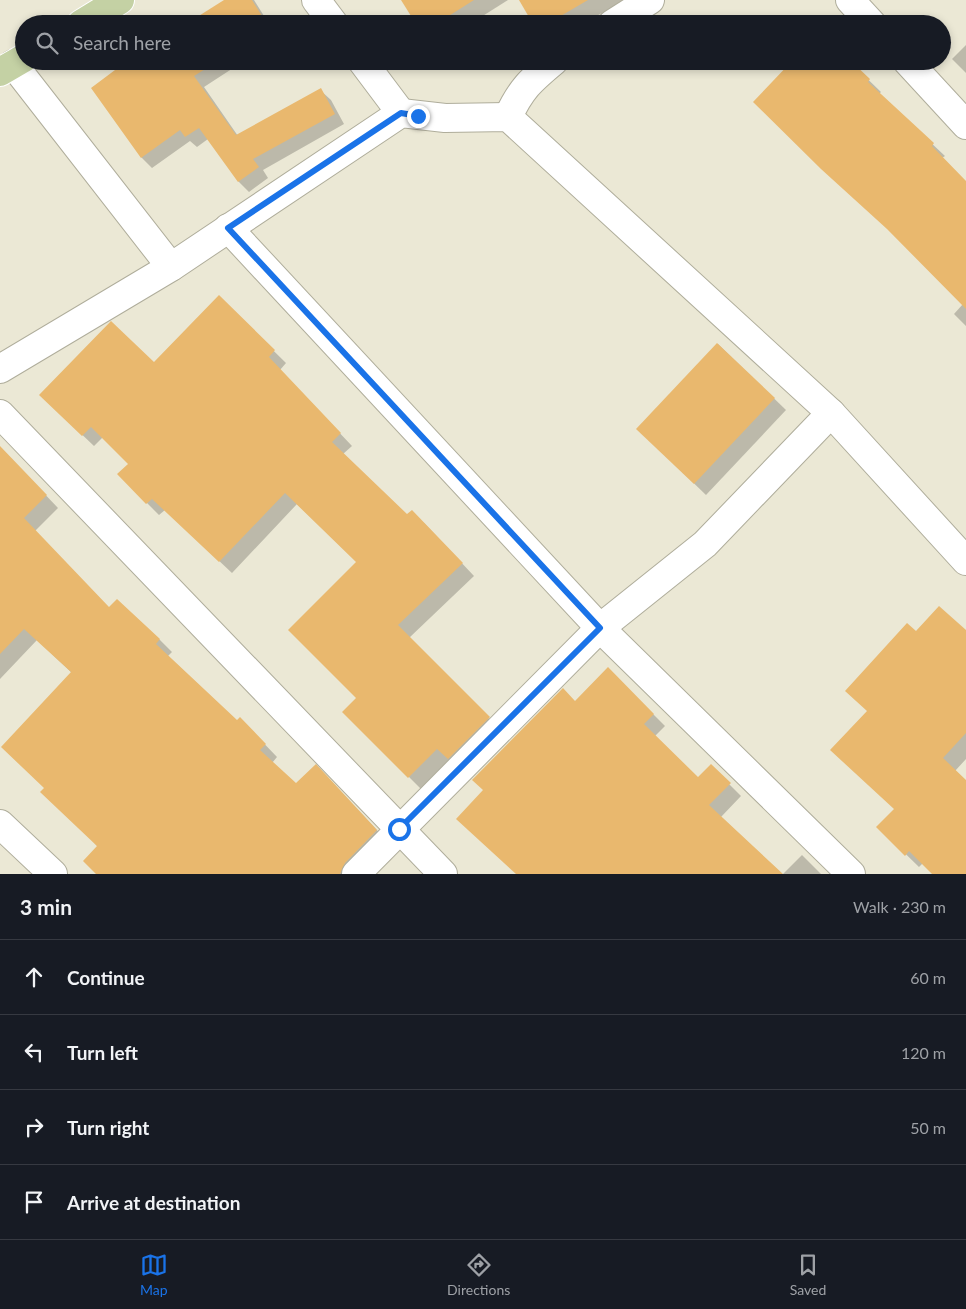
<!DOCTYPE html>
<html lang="en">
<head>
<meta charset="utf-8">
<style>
	body { margin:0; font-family:Lato,sans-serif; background:#20242c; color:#f1f3f6 }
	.stop { position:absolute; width:15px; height:15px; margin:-11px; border:4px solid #1a73e8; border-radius:50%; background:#fff }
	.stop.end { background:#1a73e8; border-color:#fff; box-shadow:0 1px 5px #0008 }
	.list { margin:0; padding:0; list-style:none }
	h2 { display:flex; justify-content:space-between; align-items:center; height:65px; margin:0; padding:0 20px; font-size:21px }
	h2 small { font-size:16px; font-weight:400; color:#9ea1a6 }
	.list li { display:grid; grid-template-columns:32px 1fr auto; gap:15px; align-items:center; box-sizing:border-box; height:75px; padding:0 20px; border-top:1px solid #363941 }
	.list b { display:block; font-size:19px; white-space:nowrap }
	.list em { font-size:16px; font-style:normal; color:#9ea1a6 }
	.icon { flex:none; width:28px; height:28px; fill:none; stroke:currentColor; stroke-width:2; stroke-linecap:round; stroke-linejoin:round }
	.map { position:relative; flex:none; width:966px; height:874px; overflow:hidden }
	.search { position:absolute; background:#171b24; box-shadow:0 2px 8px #0003; left:15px; right:15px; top:15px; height:55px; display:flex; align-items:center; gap:12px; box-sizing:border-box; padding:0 18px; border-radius:28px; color:#9ea1a6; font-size:19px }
	.sheet { height:365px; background:#171b24 }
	nav { display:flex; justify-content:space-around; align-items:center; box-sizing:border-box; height:70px; border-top:1px solid #363941; background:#171b24; font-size:14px; color:#9ea1a6 }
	nav a { display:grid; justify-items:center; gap:2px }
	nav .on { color:#1a73e8 }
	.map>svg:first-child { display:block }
	.shadow { fill:#0003 }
	.building { fill:#e9b86e }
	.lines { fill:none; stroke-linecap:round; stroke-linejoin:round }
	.minor-casing { stroke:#afad9b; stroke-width:30 }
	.major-casing { stroke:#fff; stroke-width:30 }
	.minor { stroke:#fff; stroke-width:28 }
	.major { stroke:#c4d1a4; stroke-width:28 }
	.route { stroke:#1a73e8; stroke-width:6 }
</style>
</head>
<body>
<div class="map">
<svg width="966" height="874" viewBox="0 0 966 874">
	<rect width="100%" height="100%" fill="#ebe8d5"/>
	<g class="shadow">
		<path d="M 226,0 L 254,0 L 269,24 L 188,24 Z"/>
		<path d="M 403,0 L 508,0 L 470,24 L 418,24 Z"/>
		<path d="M 521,0 L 624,0 L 583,24 L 535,24 Z"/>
		<path d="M 966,45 L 966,73 L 952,59 Z"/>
		<path d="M 129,61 L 244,61 L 204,87 L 238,136 L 320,90 L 331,100 L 344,124 L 263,170 L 268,178 L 249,192 L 239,182 L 208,139 L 197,147 L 190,141 L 152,168 L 142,158 L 92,88 Z"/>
		<path d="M 849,61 L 881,92 L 879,94 L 945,156 L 942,158 L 966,182 L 966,326 L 954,314 L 963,304 L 899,239 Z"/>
		<path d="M 219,297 L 286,363 L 280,370 L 352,446 L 343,454 L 407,516 L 424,523 L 474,576 L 409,638 L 500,730 L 461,769 L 450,759 L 421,789 L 344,712 L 358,698 L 357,562 L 297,504 L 232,573 L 165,510 L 159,515 L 118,474 L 130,464 L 103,437 L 94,446 L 52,406 L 154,364 Z"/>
		<path d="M 718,344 L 786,410 L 706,495 L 649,440 Z"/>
		<path d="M 0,447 L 58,508 L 35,531 L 109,608 L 117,600 L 160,640 L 172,652 L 168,656 L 237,721 L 252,731 L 277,757 L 272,763 L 296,785 L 328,778 L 389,843 L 358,874 L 98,874 L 98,847 L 46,788 L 72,673 L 37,640 L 0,679 Z"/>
		<path d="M 966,632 L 966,759 L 955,771 L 966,781 L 966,874 L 934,874 L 923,863 L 919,867 L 878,827 L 895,809 L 868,711 L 916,633 Z"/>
		<path d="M 608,669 L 665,726 L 655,736 L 698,779 L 711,766 L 741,796 L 721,817 L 782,874 L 517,874 L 575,702 Z"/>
		<path d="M 802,855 L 821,874 L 783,874 Z"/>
	</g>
	<g class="building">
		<path d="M 224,0 L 252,0 L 267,24 L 186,24 Z"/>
		<path d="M 401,0 L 474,0 L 436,24 L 416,24 Z"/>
		<path d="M 519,0 L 588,0 L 547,24 L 533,24 Z"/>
		<path d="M 127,61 L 218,61 L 194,76 L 236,135 L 321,88 L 335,114 L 253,159 L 259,167 L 238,182 L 199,128 L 185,137 L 180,130 L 141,158 L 91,88 Z"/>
		<path d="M 792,61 L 851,61 L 870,79 L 868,82 L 934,143 L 932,146 L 966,181 L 966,309 L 887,229 L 821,169 L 753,102 Z"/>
		<path d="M 219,295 L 275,350 L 269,357 L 341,433 L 332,442 L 407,514 L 412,510 L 463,563 L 398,625 L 490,717 L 448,759 L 437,749 L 408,778 L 342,712 L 356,698 L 288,630 L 356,562 L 285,493 L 219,562 L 152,499 L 146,504 L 117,474 L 128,464 L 91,427 L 82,436 L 39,395 L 111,321 L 154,362 Z"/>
		<path d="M 717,343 L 775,398 L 694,484 L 636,429 Z"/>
		<path d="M 0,446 L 47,495 L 24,518 L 109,607 L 117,599 L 160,639 L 156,644 L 237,720 L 240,717 L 266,744 L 260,750 L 296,783 L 316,764 L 377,830 L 345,863 L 340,874 L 96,874 L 83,861 L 97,846 L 40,792 L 44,788 L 1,747 L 71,672 L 24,629 L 0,654 Z"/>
		<path d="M 939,606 L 966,630 L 966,733 L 943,758 L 966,780 L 966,874 L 932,874 L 909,851 L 905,856 L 876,827 L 894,809 L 830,750 L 867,711 L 845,691 L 907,623 L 916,631 Z"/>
		<path d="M 608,667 L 654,714 L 644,724 L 698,777 L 711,764 L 731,783 L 709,805 L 783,874 L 516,874 L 456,819 L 483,790 L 472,780 L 563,688 L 575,701 Z"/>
	</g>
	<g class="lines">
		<g class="minor-casing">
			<g id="minor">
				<path d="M 316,0 L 334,24"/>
				<path d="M 850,0 L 872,24"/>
				<path d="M 612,24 L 650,0"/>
				<path d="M 362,61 L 401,113"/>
				<path d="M 907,61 L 966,125"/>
				<path d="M 13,64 L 171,267"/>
				<path d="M 508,117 C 521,89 530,81 554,61"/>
				<path d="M 228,228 L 600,628 L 851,874"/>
				<path d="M 0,369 L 171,267 L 401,113 L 445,118 L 508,117 L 831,413 L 966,561"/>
				<path d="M 0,414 L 443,874"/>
				<path d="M 0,824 L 53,874"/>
				<path d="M 356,874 L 600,628 L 705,544 L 831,413"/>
			</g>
		</g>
		<g class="major-casing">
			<g id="major">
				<path d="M 81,24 L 120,0"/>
				<path d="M 0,72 L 24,58"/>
			</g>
		</g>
		<use href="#minor" class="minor"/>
		<use href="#major" class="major"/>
	</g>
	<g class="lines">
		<path class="route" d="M 399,829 L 600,628 L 228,228 L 401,113 L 418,116"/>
	</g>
</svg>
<div class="stop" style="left:399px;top:829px"></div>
<div class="stop end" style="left:418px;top:116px"></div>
<div class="search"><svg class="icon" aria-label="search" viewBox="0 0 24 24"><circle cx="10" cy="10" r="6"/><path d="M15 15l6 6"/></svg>Search here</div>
</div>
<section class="sheet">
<h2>3 min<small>Walk · 230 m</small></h2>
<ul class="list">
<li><svg class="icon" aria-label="ahead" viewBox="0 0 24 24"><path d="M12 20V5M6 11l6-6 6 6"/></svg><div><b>Continue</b></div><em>60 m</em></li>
<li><svg class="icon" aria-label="left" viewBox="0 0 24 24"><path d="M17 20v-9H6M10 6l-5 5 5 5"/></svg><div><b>Turn left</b></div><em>120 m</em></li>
<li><svg class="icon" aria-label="right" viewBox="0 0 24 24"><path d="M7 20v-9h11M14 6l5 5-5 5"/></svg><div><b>Turn right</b></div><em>50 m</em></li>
<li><svg class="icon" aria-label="arrive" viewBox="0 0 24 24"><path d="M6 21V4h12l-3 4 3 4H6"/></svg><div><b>Arrive at destination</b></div></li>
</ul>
</section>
<nav>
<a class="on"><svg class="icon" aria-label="map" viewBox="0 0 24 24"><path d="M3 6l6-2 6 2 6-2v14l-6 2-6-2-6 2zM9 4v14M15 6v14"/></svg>Map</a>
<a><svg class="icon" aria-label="directions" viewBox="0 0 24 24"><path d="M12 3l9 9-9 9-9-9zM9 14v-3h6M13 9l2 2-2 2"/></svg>Directions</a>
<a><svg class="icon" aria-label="saved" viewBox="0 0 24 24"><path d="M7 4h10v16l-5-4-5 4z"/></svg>Saved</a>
</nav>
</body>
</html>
